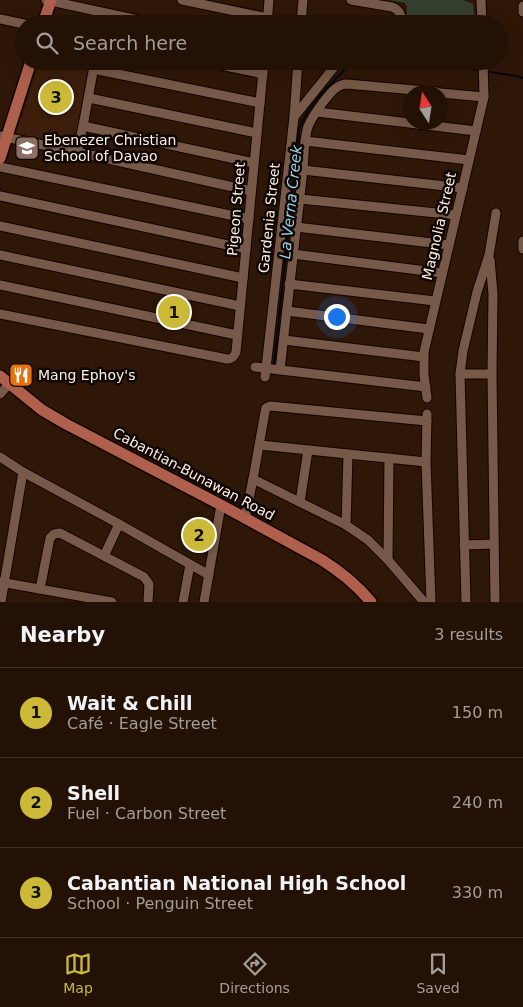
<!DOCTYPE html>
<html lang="en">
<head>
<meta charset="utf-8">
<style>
	body { margin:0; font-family:"DejaVu Sans",sans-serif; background:#2b1a0f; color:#f1f3f6 }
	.compass { position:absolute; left:403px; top:85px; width:45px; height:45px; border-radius:50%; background:#231105; box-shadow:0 5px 20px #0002; rotate:348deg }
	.you { position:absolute; left:336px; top:316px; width:18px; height:18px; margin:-12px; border:4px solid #fff; border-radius:50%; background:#1a73e8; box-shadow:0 0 0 8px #1a73e833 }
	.badge { display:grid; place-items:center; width:32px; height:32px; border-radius:50%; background:#ccb938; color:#111; font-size:16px; font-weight:700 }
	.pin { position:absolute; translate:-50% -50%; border:2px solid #fff; box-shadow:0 1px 5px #0006 }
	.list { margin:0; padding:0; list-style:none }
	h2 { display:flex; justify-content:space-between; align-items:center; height:65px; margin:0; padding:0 20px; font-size:21px }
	h2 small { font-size:16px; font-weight:400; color:#a39d9a }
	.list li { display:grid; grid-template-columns:32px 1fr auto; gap:15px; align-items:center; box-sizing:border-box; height:90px; padding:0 20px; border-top:1px solid #403127 }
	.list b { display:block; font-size:19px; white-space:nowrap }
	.list p { margin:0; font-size:16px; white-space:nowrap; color:#a39d9a }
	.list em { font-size:16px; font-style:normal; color:#a39d9a }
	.icon { flex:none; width:28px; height:28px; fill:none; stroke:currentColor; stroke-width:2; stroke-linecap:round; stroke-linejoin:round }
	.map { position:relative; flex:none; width:523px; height:602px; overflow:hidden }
	.search { position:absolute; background:#231105; box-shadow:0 5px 20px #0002; left:15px; right:15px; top:15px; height:55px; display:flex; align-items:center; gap:12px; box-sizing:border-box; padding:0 18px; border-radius:28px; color:#a39d9a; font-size:19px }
	.sheet { height:335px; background:#231105 }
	nav { display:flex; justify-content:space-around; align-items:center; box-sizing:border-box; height:70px; border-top:1px solid #403127; background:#231105; font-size:14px; color:#a39d9a }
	nav a { display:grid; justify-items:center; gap:2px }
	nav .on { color:#ccb938 }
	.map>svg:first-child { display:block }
	.built { fill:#3c1e0a }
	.green { fill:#343f2d }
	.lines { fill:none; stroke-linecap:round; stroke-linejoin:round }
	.stream { stroke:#000811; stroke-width:2 }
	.minor-casing { stroke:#150300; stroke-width:11 }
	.major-casing { stroke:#150300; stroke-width:14 }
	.minor { stroke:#765948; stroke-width:9 }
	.major { stroke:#ae604c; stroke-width:11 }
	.labels { text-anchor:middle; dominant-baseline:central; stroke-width:5; stroke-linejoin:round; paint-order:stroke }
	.poi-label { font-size:14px; fill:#fdefe7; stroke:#0f0602; text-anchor:start }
	.street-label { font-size:14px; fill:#fdefe7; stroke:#0f0602 }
	.water-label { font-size:15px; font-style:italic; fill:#96d1ee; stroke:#0f0602 }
</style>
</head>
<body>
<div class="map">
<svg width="523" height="602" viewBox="0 0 523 602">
	<rect width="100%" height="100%" fill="#2f1707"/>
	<path class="built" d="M 40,61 L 92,61 L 75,146 L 16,134 Z"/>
	<path class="green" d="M 389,0 L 463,0 L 473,4 L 475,24 L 406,24 L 407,7 L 405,3 Z"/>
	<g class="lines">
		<g class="stream">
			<path d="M 382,61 L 478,70"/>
			<path d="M 490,72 L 516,76 L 523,78"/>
			<path d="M 274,364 L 299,130 C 306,105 333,83 350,64 L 355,61"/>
		</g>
		<g class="minor-casing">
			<g id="minor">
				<path d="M 46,0 L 157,24"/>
				<path d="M 182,0 L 268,18"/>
				<path d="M 351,0 L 392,7 C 400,10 402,15 401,24"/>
				<path d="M 481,0 L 482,24"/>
				<path d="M 523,6 L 523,12"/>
				<path d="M 0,19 L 24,24"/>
				<path d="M 267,24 L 269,0"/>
				<path d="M 301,24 L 303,0"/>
				<path d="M 202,61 L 263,74"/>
				<path d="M 441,61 L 484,65"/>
				<path d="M 93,69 L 260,103"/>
				<path d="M 440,93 L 484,97"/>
				<path d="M 89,98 L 257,133"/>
				<path d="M 317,112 L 476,131"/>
				<path d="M 294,117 L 339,61"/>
				<path d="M 83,126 L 254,163"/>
				<path d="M 0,136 L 77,152 L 251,191"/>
				<path d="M 305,141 L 469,160"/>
				<path d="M 77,152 L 83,126 L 95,61"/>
				<path d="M 0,167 L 249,219"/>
				<path d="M 303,170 L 463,188"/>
				<path d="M 0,196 L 246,249"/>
				<path d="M 300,199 L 456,215"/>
				<path d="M 0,226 L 243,278"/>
				<path d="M 296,227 L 449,245"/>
				<path d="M 523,241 L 523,249"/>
				<path d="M 293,254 L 442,273"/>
				<path d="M 0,255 L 240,306"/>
				<path d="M 490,260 L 493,294 L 492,374 L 495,602"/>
				<path d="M 289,284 L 435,301"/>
				<path d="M 0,285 L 237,335"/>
				<path d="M 287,311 L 429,329"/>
				<path d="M 0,314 L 227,359 C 232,359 234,357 236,352 L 264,61"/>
				<path d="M 284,340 L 424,357"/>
				<path d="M 255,367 L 426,387"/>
				<path d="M 280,370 L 303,170 C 304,157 304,143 307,130 C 309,120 328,94 336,88 C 340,85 343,84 347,84 L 437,92"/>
				<path d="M 460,374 L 492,374"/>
				<path d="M 265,377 L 294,117 L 298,61"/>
				<path d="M 0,394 L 9,384"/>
				<path d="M 427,398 L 424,375 L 424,352 L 484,97 L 483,61"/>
				<path d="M 427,414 L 426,462 L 431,602"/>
				<path d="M 260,445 L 426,462"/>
				<path d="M 0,457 L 23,472 L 119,524 L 209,575"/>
				<path d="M 253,479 L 346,525 L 368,540 L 388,560 L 424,602"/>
				<path d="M 300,502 L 308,450"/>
				<path d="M 245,518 L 253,479 L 265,412 L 266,408 L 270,406 L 427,421"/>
				<path d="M 346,525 L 348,454"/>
				<path d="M 464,545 L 494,544"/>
				<path d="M 104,556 L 119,524"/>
				<path d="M 388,560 L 389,458"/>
				<path d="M 0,582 L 112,602"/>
				<path d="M 40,589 L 50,538 L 54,534 L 60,533 L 144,577 L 149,584 L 148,602"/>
				<path d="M 1,602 L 23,472"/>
				<path d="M 183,602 L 190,565"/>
				<path d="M 204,602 L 221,505"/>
				<path d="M 466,602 L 460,374 L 463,351 L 477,292 L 489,255 L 496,213"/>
			</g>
		</g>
		<g class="major-casing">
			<g id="major">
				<path d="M 43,24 L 51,0"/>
				<path d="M 0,158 L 31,61"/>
				<path d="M 0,376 L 42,410 L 66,424 L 221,505 L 322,560 C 341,572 357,585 371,602"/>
			</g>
		</g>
		<use href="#minor" class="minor"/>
		<use href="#major" class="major"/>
	</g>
	<defs>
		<g id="school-square" transform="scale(1.25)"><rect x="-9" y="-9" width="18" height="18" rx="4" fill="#8d6e63" stroke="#0f0602"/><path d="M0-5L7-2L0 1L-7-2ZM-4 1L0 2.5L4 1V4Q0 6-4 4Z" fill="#fff"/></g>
		<g id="restaurant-square" transform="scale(1.25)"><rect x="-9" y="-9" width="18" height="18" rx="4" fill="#e8710a" stroke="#0f0602"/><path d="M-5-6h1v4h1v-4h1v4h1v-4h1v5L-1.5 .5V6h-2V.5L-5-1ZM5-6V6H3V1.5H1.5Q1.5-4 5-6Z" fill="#fff"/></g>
	</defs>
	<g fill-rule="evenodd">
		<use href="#school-square" x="27" y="148"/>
		<use href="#restaurant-square" x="21" y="375"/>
	</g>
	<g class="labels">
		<g class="poi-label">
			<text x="44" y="140">Ebenezer Christian<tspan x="44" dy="16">School of Davao</tspan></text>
			<text x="38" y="375">Mang Ephoy's</text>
		</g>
		<g class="street-label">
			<text transform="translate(236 209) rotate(-85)">Pigeon Street</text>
			<text transform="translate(269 218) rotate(-84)">Gardenia Street</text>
			<text transform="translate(439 226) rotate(-77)">Magnolia Street</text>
			<text transform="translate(194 474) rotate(28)">Cabantian-Bunawan Road</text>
		</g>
		<g class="water-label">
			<text transform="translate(291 202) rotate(-84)">La Verna Creek</text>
		</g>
	</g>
</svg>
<svg class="compass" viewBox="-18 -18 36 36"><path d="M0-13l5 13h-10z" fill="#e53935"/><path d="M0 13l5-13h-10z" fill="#a39d9a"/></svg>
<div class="you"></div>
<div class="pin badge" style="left:174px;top:312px">1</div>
<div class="pin badge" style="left:199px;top:535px">2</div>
<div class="pin badge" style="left:56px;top:97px">3</div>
<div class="search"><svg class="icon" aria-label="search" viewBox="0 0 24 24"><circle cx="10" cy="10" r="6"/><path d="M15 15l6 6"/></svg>Search here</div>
</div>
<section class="sheet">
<h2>Nearby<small>3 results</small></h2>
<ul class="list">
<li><span class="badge">1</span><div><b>Wait &amp; Chill</b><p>Café · Eagle Street</p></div><em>150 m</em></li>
<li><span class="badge">2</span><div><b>Shell</b><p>Fuel · Carbon Street</p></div><em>240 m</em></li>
<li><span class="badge">3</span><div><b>Cabantian National High School</b><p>School · Penguin Street</p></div><em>330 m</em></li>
</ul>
</section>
<nav>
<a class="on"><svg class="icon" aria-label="map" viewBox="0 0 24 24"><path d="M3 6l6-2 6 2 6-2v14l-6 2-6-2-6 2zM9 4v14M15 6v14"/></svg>Map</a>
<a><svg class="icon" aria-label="directions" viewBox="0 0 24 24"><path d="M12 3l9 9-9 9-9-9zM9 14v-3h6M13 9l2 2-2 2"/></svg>Directions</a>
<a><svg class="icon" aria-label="saved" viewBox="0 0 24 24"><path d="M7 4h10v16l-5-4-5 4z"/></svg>Saved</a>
</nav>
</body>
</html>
